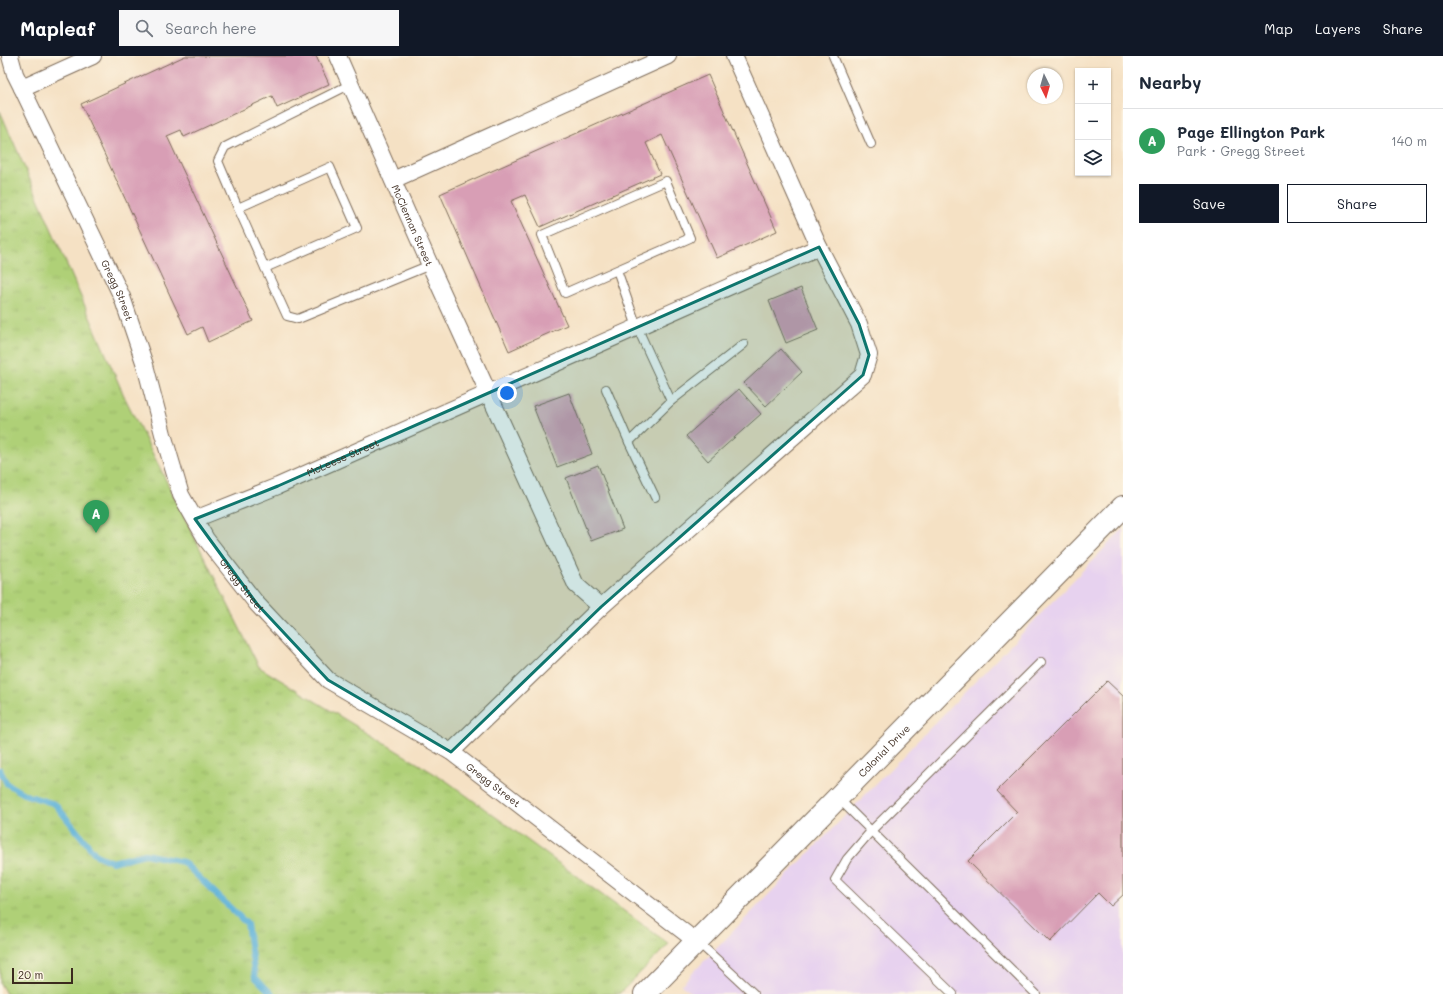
<!DOCTYPE html>
<html lang="en">
<head>
<meta charset="utf-8">
<style>
	body { margin:0; font-family:Mali,sans-serif; background:#f6f6f7; color:#1f2937 }
	.controls { position:absolute; right:12px; top:12px; display:grid; overflow:hidden; border-radius:0px; box-shadow:0 1px 3px #0004 }
	.controls button { width:36px; height:36px; display:grid; place-items:center; padding:0; border:0; border-bottom:1px solid #e0e1e3; background:#fff; color:#1f2937; font:20px sans-serif }
	.compass { position:absolute; left:1027px; top:12px; width:36px; height:36px; border-radius:50%; background:#fff; box-shadow:0 1px 3px #0004; rotate:175deg }
	.scale { position:absolute; left:12px; bottom:10px; width:61px; box-sizing:border-box; padding-left:4px; border:2px solid #3b2a1e; border-top:0; font-size:11px; line-height:14px; white-space:nowrap; color:#3b2a1e; -webkit-text-stroke:3px #fcf5e5; paint-order:stroke }
	.you { position:absolute; left:507px; top:337px; width:14px; height:14px; margin:-10px; border:3px solid #fff; border-radius:50%; background:#1a73e8; box-shadow:0 0 0 6px #1a73e833 }
	.badge { display:grid; place-items:center; width:26px; height:26px; border-radius:50%; background:#111827; color:#fff; font-size:13px; font-weight:700 }
	.pin { position:absolute; translate:-50% -33px; filter:drop-shadow(0 1px 2px #0008) }
	.pin::after { content:''; position:absolute; top:21px; width:14px; height:12px; background:inherit; clip-path:polygon(0 0,100% 0,50% 100%) }
	.list { margin:0; padding:0; list-style:none }
	h2 { display:flex; justify-content:space-between; align-items:center; height:52px; margin:0; padding:0 16px; font-size:17px }
	h2 small { font-size:13px; font-weight:400; color:#747a83 }
	.list li { display:grid; grid-template-columns:26px 1fr auto; gap:12px; align-items:center; box-sizing:border-box; height:64px; padding:0 16px; border-top:1px solid #e0e1e3 }
	.list b { display:block; font-size:15px; white-space:nowrap }
	.list p { margin:0; font-size:13px; white-space:nowrap; color:#747a83 }
	.list em { font-size:13px; font-style:normal; color:#747a83 }
	.actions { display:flex; gap:8px; padding:12px 16px }
	.actions a { flex:1; padding:9px 0; border:1px solid #111827; border-radius:0px; text-align:center; font-size:14px; color:#111827 }
	.actions .main { background:#111827; color:#fff }
	.icon { flex:none; width:22px; height:22px; fill:none; stroke:currentColor; stroke-width:2; stroke-linecap:round; stroke-linejoin:round }
	.map { position:relative; flex:none; width:1123px; height:938px; overflow:hidden }
	header { display:flex; align-items:center; gap:24px; box-sizing:border-box; height:56px; padding:0 20px; background:#111827; color:#fff }
	header strong { font-size:19px }
	nav { display:flex; gap:22px; margin-inline-start:auto; font-size:14px }
	.search { width:280px; height:36px; background:#f6f6f7; display:flex; align-items:center; gap:10px; box-sizing:border-box; padding:0 14px; border-radius:0px; color:#747a83; font-size:15px }
	main { display:flex }
	aside { flex:1; background:#fff }
	.map>svg:first-child { display:block }
	.built { fill:#e7d2ef }
	.park { fill:url(#park-tufts); stroke:#757d4a }
	.lines { fill:none; stroke-linecap:round; stroke-linejoin:round }
	.stream { stroke:#5cb1d8; stroke-width:6 }
	.building { fill:#d89eb5 }
	.service-casing { stroke:#7c6a58; stroke-width:10 }
	.minor-casing { stroke:#7c6a58; stroke-width:18 }
	.secondary-casing { stroke:#7c6a58; stroke-width:24 }
	.service { stroke:#fff; stroke-width:8 }
	.minor { stroke:#fff; stroke-width:16 }
	.secondary { stroke:#fff; stroke-width:22 }
	.marked { fill:#0f766e; fill-opacity:0.2; stroke:#0f766e; stroke-width:3; stroke-linejoin:round }
	.labels { text-anchor:middle; dominant-baseline:central; stroke-width:3.5; stroke-linejoin:round; paint-order:stroke }
	.street-label { font-size:10px; fill:#3b2a1e; stroke:#fcf5e5 }
</style>
</head>
<body>
<header>
<strong>Mapleaf</strong>
<div class="search"><svg class="icon" aria-label="search" viewBox="0 0 24 24"><circle cx="10" cy="10" r="6"/><path d="M15 15l6 6"/></svg>Search here</div>
<nav><a>Map</a><a>Layers</a><a>Share</a></nav>
</header>
<main>
<div class="map">
<svg width="1123" height="938" viewBox="0 0 1123 938">
	<defs>
		<pattern id="park-tufts" width="24" height="20" patternUnits="userSpaceOnUse"><rect width="24" height="20" fill="#afd077"/><path d="M3 7l-1-3M5 7V3M7 7l1-3M15 17l-1-3M17 17v-4M19 17l1-3" fill="none" stroke="#97b366"/></pattern>
	</defs>
	<rect width="100%" height="100%" fill="#fcf5e5"/>
	<filter id="ink" filterUnits="userSpaceOnUse"><feTurbulence type="fractalNoise" baseFrequency=".025" numOctaves="2"/><feDisplacementMap in="SourceGraphic" scale="8" xChannelSelector="R" yChannelSelector="G"/><feConvolveMatrix kernelMatrix="1 2 1 2 8 2 1 2 1" color-interpolation-filters="sRGB"/></filter>
	<filter id="wash" filterUnits="userSpaceOnUse"><feTurbulence type="fractalNoise" baseFrequency=".012" numOctaves="4" result="noise"/><feDisplacementMap in="SourceGraphic" scale="16" xChannelSelector="R" yChannelSelector="G"/><feGaussianBlur stdDeviation="0.9" result="paint"/><feColorMatrix in="noise" values="0 0 0 0 0 0 0 0 0 0 0 0 0 0 0 0 0 1.4 0 .05"/><feComposite in="paint" operator="in"/></filter>
	<g filter="url(#wash)">
		<rect width="100%" height="100%" fill="#f5e1c4"/>
		<path class="built" d="M 1123,473 L 1123,938 L 693,938 L 681,929 Z"/>
		<path class="park" d="M 0,55 L 125,342 L 259,611 L 448,726 L 669,888 L 619,938 L 6,938 L 0,927 Z"/>
		<g class="lines">
			<path class="stream" d="M 0,714 L 7,728 L 26,739 L 55,748 L 96,799 L 112,806 L 145,798 L 183,806 L 247,868 L 255,921 L 272,938"/>
		</g>
		<g id="blocks">
			<g class="building">
				<path d="M 185,0 L 316,0 L 329,28 L 277,52 L 272,40 L 184,81 L 181,74 L 167,80 L 253,265 L 208,286 L 202,271 L 188,278 L 81,48 Z"/>
				<path d="M 708,19 L 777,175 L 717,202 L 662,79 L 646,87 L 660,118 L 540,171 L 525,139 L 511,145 L 567,269 L 509,295 L 440,138 Z"/>
				<path d="M 801,232 L 818,274 L 786,287 L 769,245 Z"/>
				<path d="M 781,293 L 802,316 L 766,350 L 744,327 Z"/>
				<path d="M 739,333 L 761,358 L 708,405 L 686,380 Z"/>
				<path d="M 569,337 L 592,398 L 557,411 L 533,350 Z"/>
				<path d="M 598,409 L 623,473 L 591,485 L 566,422 Z"/>
				<path d="M 1107,625 L 1123,640 L 1123,839 L 1111,850 L 1098,837 L 1050,886 L 968,805 L 1017,756 L 997,735 Z"/>
			</g>
		</g>
	</g>
	<g filter="url(#ink)">
		<use href="#blocks" fill-opacity="0" stroke="#7c6a58" stroke-width="1"/>
		<g class="lines">
			<g class="service-casing">
				<g id="service">
					<path d="M 833,0 L 871,88"/>
					<path d="M 330,111 L 357,172 L 265,212 L 238,152 Z"/>
					<path d="M 238,152 L 218,105 L 225,91 L 351,28"/>
					<path d="M 265,212 L 287,260 L 298,263 L 430,209"/>
					<path d="M 617,214 L 565,237 L 542,179 L 666,125 L 690,182 L 617,214 L 637,271 L 671,345 L 744,288"/>
					<path d="M 606,333 L 629,386"/>
					<path d="M 655,441 L 629,386 L 671,345"/>
					<path d="M 838,742 L 1036,938"/>
					<path d="M 698,886 L 754,938"/>
					<path d="M 953,938 L 835,824 L 847,803 L 872,774 L 1041,606"/>
				</g>
			</g>
			<g class="minor-casing">
				<g id="minor">
					<path id="s1" d="M 10,0 L 15,18 L 22,32 L 122,241 L 145,309 L 163,378 L 181,439 L 206,483 L 257,548 L 328,624 L 451,696 L 697,886"/>
					<path id="s2" d="M 338,0 L 430,209 L 576,529 L 601,551"/>
					<path d="M 22,32 L 93,0"/>
					<path d="M 393,124 L 668,0"/>
					<path id="s3" d="M 195,463 L 278,430 L 819,191"/>
					<path d="M 451,696 L 601,551 L 863,319 L 869,299 L 859,268 L 819,191 L 734,0"/>
				</g>
			</g>
			<g class="secondary-casing">
				<g id="secondary">
					<path id="s4" d="M 645,938 L 1123,451"/>
				</g>
			</g>
			<use href="#service" class="service"/>
			<use href="#minor" class="minor"/>
			<use href="#secondary" class="secondary"/>
		</g>
	</g>
	<path class="marked" d="M 819,191 L 859,268 L 869,299 L 863,319 L 601,551 L 451,696 L 328,624 L 257,548 L 195,463 L 278,430 Z"/>
	<g class="labels">
		<g class="street-label">
			<text stroke="none"><textPath href="#s2" startOffset="185">McClennan Street</textPath></text>
			<text stroke="none"><textPath href="#s1" startOffset="258">Gregg Street</textPath></text>
			<text stroke="none"><textPath href="#s3" startOffset="160">McLeese Street</textPath></text>
			<text stroke="none"><textPath href="#s1" startOffset="582">Gregg Street</textPath></text>
			<text stroke="none"><textPath href="#s4" startOffset="341">Colonial Drive</textPath></text>
			<text stroke="none"><textPath href="#s1" startOffset="906">Gregg Street</textPath></text>
		</g>
	</g>
</svg>
<div class="controls">
<button>+</button>
<button>−</button>
<button><svg class="icon" aria-label="layers" viewBox="0 0 24 24"><path d="M12 4l9 5-9 5-9-5zM3 14l9 5 9-5"/></svg></button>
</div>
<svg class="compass" viewBox="-18 -18 36 36"><path d="M0-13l5 13h-10z" fill="#e53935"/><path d="M0 13l5-13h-10z" fill="#747a83"/></svg>
<div class="scale">20 m</div>
<div class="you"></div>
<div class="pin badge" style="left:96px;top:477px;background:#2e9e5b">A</div>
</div>
<aside>
<h2>Nearby<small></small></h2>
<ul class="list">
<li><span class="badge" style="background:#2e9e5b">A</span><div><b>Page Ellington Park</b><p>Park · Gregg Street</p></div><em>140 m</em></li>
</ul>
<div class="actions"><a class="main">Save</a><a>Share</a></div>
</aside>
</main>
</body>
</html>
